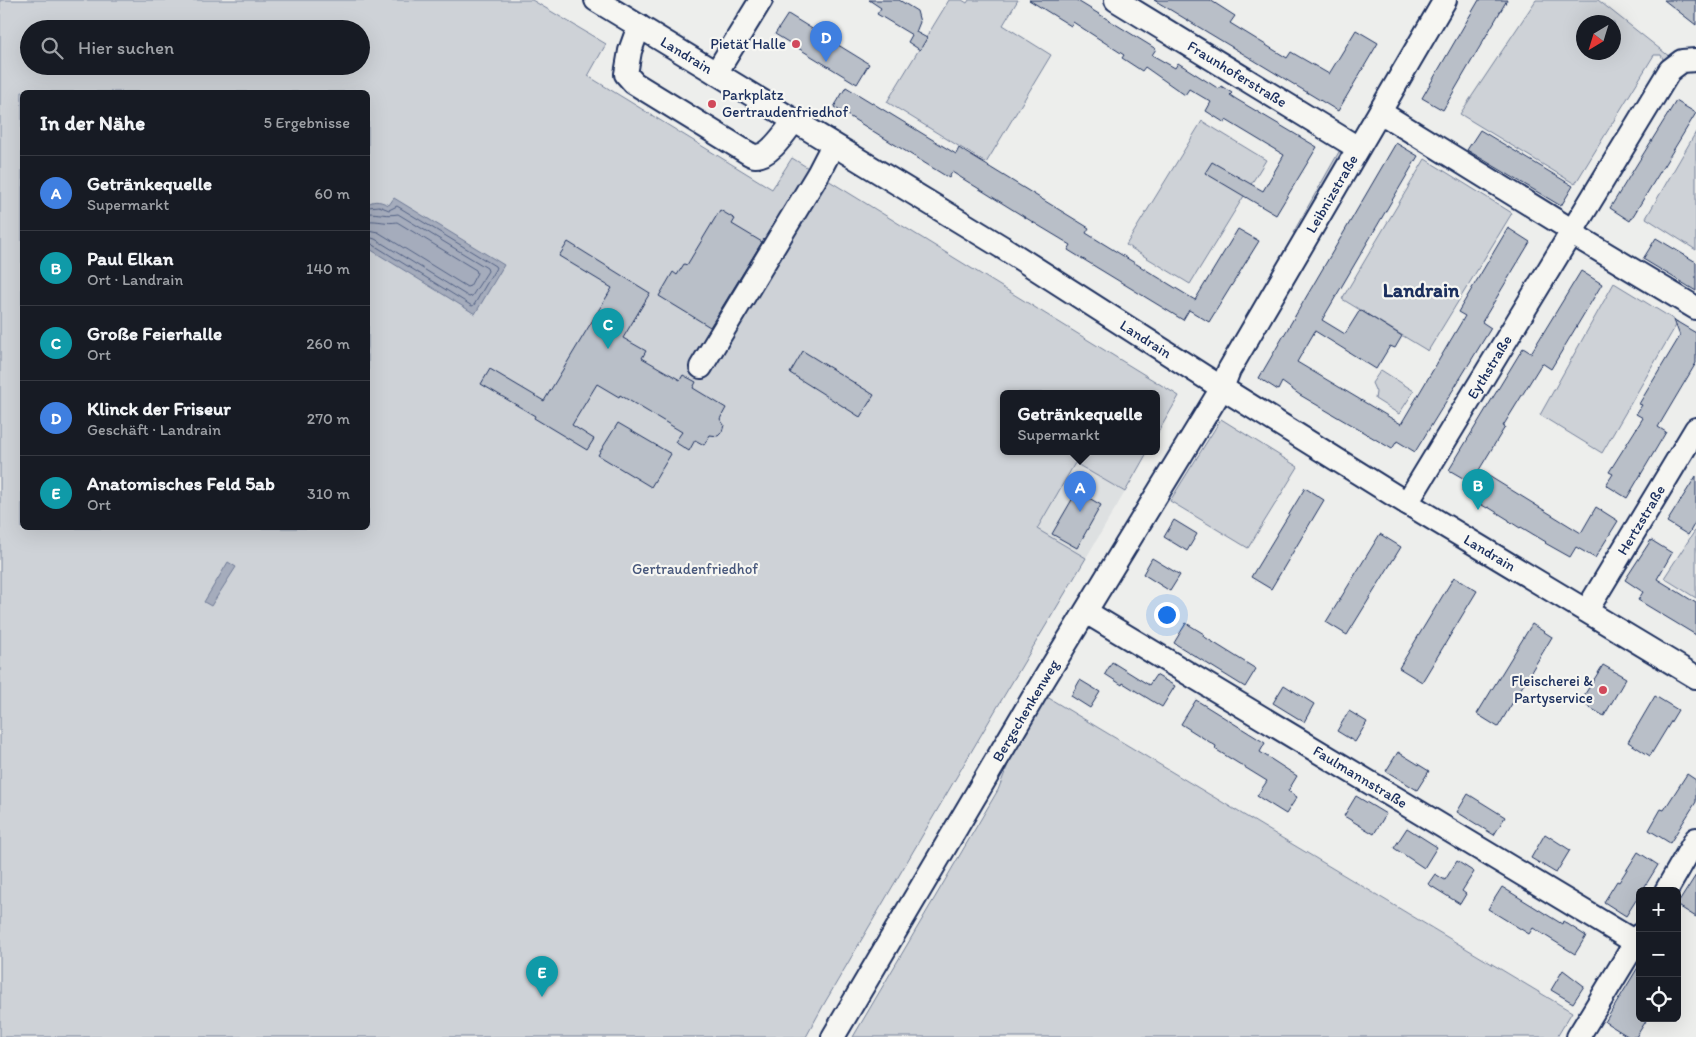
<!DOCTYPE html>
<html lang="de">
<head>
<meta charset="utf-8">
<style>
	body { margin:0; font-family:Itim,sans-serif; background:#20242c; color:#f1f3f6 }
	.controls { position:absolute; right:15px; bottom:15px; display:grid; overflow:hidden; border-radius:8px; box-shadow:0 5px 20px #0002 }
	.controls button { width:45px; height:45px; display:grid; place-items:center; padding:0; border:0; border-bottom:1px solid #363941; background:#171b24; color:#f1f3f6; font:25px sans-serif }
	.compass { position:absolute; left:1576px; top:15px; width:45px; height:45px; border-radius:50%; background:#171b24; box-shadow:0 5px 20px #0002; rotate:218deg }
	.you { position:absolute; left:1166px; top:614px; width:18px; height:18px; margin:-12px; border:4px solid #fff; border-radius:50%; background:#1a73e8; box-shadow:0 0 0 8px #1a73e833 }
	.badge { display:grid; place-items:center; width:32px; height:32px; border-radius:50%; background:#db2777; color:#fff; font-size:16px; font-weight:700 }
	.pin { position:absolute; translate:-50% -41px; filter:drop-shadow(0 1px 2px #0008) }
	.pin::after { content:''; position:absolute; top:26px; width:18px; height:15px; background:inherit; clip-path:polygon(0 0,100% 0,50% 100%) }
	.popup { position:absolute; left:1000px; top:390px; width:160px; height:65px; box-sizing:border-box; display:grid; place-content:center; border-radius:8px; background:#171b24; filter:drop-shadow(0 1px 4px #0005); font-size:16px; white-space:nowrap; color:#9ea1a6 }
	.popup b { font-size:19px; color:#f1f3f6 }
	.popup::after { content:''; position:absolute; left:50%; top:100%; margin-left:-10px; border:10px solid transparent; border-top-color:#171b24 }
	.list { margin:0; padding:0; list-style:none }
	h2 { display:flex; justify-content:space-between; align-items:center; height:65px; margin:0; padding:0 20px; font-size:21px }
	h2 small { font-size:16px; font-weight:400; color:#9ea1a6 }
	.list li { display:grid; grid-template-columns:32px 1fr auto; gap:15px; align-items:center; box-sizing:border-box; height:75px; padding:0 20px; border-top:1px solid #363941 }
	.list b { display:block; font-size:19px; white-space:nowrap }
	.list p { margin:0; font-size:16px; white-space:nowrap; color:#9ea1a6 }
	.list em { font-size:16px; font-style:normal; color:#9ea1a6 }
	.icon { flex:none; width:28px; height:28px; fill:none; stroke:currentColor; stroke-width:2; stroke-linecap:round; stroke-linejoin:round }
	.map { position:relative; flex:none; width:1696px; height:1037px; overflow:hidden }
	.search { position:absolute; background:#171b24; box-shadow:0 5px 20px #0002; left:20px; top:20px; width:350px; height:55px; display:flex; align-items:center; gap:12px; box-sizing:border-box; padding:0 18px; border-radius:28px; color:#9ea1a6; font-size:19px }
	.panel { position:absolute; background:#171b24; box-shadow:0 5px 20px #0002; left:20px; top:90px; width:350px; height:440px; border-radius:8px }
	.map>svg:first-child { display:block }
	.built { fill:#dde0e1 }
	.green { fill:#ced2d7; stroke:#74809a; fill-rule:evenodd }
	.water { fill:#a5acbc; stroke:#6e7a96 }
	.lines { fill:none; stroke-linecap:round; stroke-linejoin:round }
	.shore { stroke:#526184; stroke-width:1 }
	.building { fill:#b9bfc8; stroke:#1b2f5e }
	.minor-casing { stroke:#1b2f5e; stroke-width:26 }
	.minor { stroke:#f6f6f2; stroke-width:22 }
	.poi-dot { fill:#d1495b; stroke:#f6f6f2; stroke-width:2 }
	.labels { text-anchor:middle; dominant-baseline:central; stroke-width:4.5; stroke-linejoin:round; paint-order:stroke }
	.poi-label { font-size:15px; fill:#1b2f5e; stroke:#f6f6f2; text-anchor:end }
	.street-label { font-size:15px; fill:#1b2f5e; stroke:#f6f6f2 }
	.park-label { font-size:15px; fill:#48587c; stroke:#f6f6f2 }
	.district-label { font-size:20px; font-weight:bold; fill:#1b2f5e; stroke:#f6f6f2 }
</style>
</head>
<body>
<div class="map">
<svg width="1696" height="1037" viewBox="0 0 1696 1037">
	<rect width="100%" height="100%" fill="#edeeec"/>
	<filter id="ink" filterUnits="userSpaceOnUse"><feTurbulence type="fractalNoise" baseFrequency=".02" numOctaves="2"/><feDisplacementMap in="SourceGraphic" scale="10" xChannelSelector="R" yChannelSelector="G"/><feConvolveMatrix kernelMatrix="1 2 1 2 8 2 1 2 1" color-interpolation-filters="sRGB"/></filter>
	<g filter="url(#ink)">
		<path class="built" d="M 1075,463 L 1125,492 L 1086,558 L 1037,530 Z"/>
		<g class="green">
			<path d="M 0,0 L 532,0 L 606,44 L 588,76 L 772,189 L 792,158 L 1179,396 L 1156,436 L 1156,393 L 1004,393 L 1004,451 L 1148,451 L 1125,492 L 1075,463 L 1037,529 L 1086,558 L 995,711 L 824,1004 L 806,1037 L 0,1037 ZM 29,29 L 361,29 L 361,66 L 29,66 ZM 22,92 L 368,92 L 368,528 L 22,528 Z"/>
			<path d="M 949,0 L 962,0 L 967,3 L 969,0 L 1018,0 L 1003,25 L 1051,55 L 986,163 L 887,102 Z"/>
			<path d="M 1536,0 L 1598,0 L 1670,57 L 1667,61 L 1664,61 L 1661,55 L 1654,55 L 1575,184 L 1460,114 ZM 1584,22 L 1614,22 L 1614,52 L 1584,52 Z"/>
			<path d="M 1202,121 L 1266,160 L 1190,284 L 1126,245 Z"/>
			<path d="M 1696,132 L 1696,250 L 1646,218 Z"/>
			<path d="M 1340,150 L 1341,159 L 1299,232 L 1293,233 Z"/>
			<path d="M 1425,159 L 1512,213 L 1428,351 L 1342,299 Z"/>
			<path d="M 1614,283 L 1678,322 L 1602,453 L 1540,415 Z"/>
			<path d="M 1381,370 L 1414,391 L 1399,414 L 1375,399 L 1376,392 L 1372,383 Z"/>
			<path d="M 1221,419 L 1298,467 L 1248,548 L 1170,501 Z"/>
			<path d="M 1696,529 L 1696,598 L 1664,578 Z"/>
			<path d="M 1037,691 L 1572,1012 L 1557,1037 L 853,1037 L 998,790 Z"/>
		</g>
		<g class="water">
			<path d="M 394,198 L 504,265 L 475,314 L 368,248 L 368,204 C 375,199 382,202 389,205 Z"/>
			<path d="M 228,562 L 236,567 L 211,606 L 204,602 Z"/>
		</g>
		<g class="lines">
			<g class="shore">
				<path d="M 368,207 L 379,206 L 389,210 L 397,206 L 495,266 L 496,268 L 474,305 L 472,306 L 372,244 L 368,244"/>
				<path d="M 368,213 C 378,213 387,216 398,214 L 487,268 L 488,271 L 472,296 L 469,297 L 375,239 L 368,237"/>
				<path d="M 368,221 C 378,220 387,224 397,222 L 476,270 L 477,273 L 470,286 L 467,287 L 378,232 L 368,230"/>
			</g>
		</g>
		<g class="building">
			<path d="M 869,0 L 899,0 L 917,11 L 920,22 L 916,32 L 927,38 L 920,50 L 908,42 L 912,35 L 877,14 L 881,8 Z"/>
			<path d="M 1029,0 L 1076,0 L 1156,49 L 1152,55 L 1175,68 L 1178,63 L 1219,89 L 1221,86 L 1232,93 L 1230,95 L 1236,99 L 1317,147 L 1276,215 L 1205,173 L 1212,162 L 1263,191 L 1284,155 L 1226,120 L 1225,123 L 1206,111 L 1211,102 L 1189,89 L 1185,95 L 1145,67 L 1142,71 L 1122,58 L 1124,55 L 1073,22 L 1071,26 Z"/>
			<path d="M 1154,0 L 1210,0 L 1235,16 L 1230,23 L 1287,58 L 1291,52 L 1329,74 L 1356,30 L 1378,43 L 1338,111 Z"/>
			<path d="M 1479,0 L 1507,0 L 1443,110 L 1422,98 Z"/>
			<path d="M 1664,0 L 1696,0 L 1696,25 Z"/>
			<path d="M 788,14 L 869,64 L 857,84 L 775,34 Z"/>
			<path d="M 846,87 L 956,154 L 959,148 L 965,152 L 1089,228 L 1086,233 L 1195,300 L 1238,229 L 1259,241 L 1209,322 L 1189,310 L 1183,320 L 1068,250 L 1071,245 L 1031,221 L 952,172 L 949,178 L 834,107 Z"/>
			<path d="M 1676,101 L 1696,113 L 1630,221 L 1610,208 Z"/>
			<path d="M 1480,130 L 1573,186 L 1561,206 L 1467,150 Z"/>
			<path d="M 1396,143 L 1418,156 L 1322,320 L 1345,334 L 1360,310 L 1402,336 L 1395,348 L 1390,346 L 1376,369 L 1315,331 L 1297,362 L 1401,424 L 1465,316 L 1458,312 L 1508,228 L 1530,242 L 1482,322 L 1491,328 L 1415,452 L 1397,441 L 1392,449 L 1300,395 L 1282,382 L 1278,390 L 1259,378 Z"/>
			<path d="M 720,210 L 735,219 L 732,224 L 762,242 L 710,327 L 659,296 L 673,272 L 677,275 L 684,264 L 687,265 Z"/>
			<path d="M 1656,238 L 1696,262 L 1696,291 L 1643,259 Z"/>
			<path d="M 568,242 L 650,293 L 623,338 L 646,351 L 642,358 L 680,380 L 683,375 L 696,382 L 693,388 L 726,408 L 720,419 L 724,425 L 722,432 L 718,436 L 710,435 L 704,445 L 695,440 L 689,451 L 675,442 L 682,432 L 620,395 L 619,397 L 597,384 L 572,425 L 594,439 L 587,450 L 534,418 L 535,416 L 481,384 L 490,369 L 544,401 L 612,288 L 559,256 Z"/>
			<path d="M 1581,271 L 1602,284 L 1551,369 L 1542,363 L 1503,426 L 1505,427 L 1479,470 L 1581,533 L 1596,507 L 1618,521 L 1595,558 L 1576,547 L 1570,557 L 1545,543 L 1546,542 L 1521,527 L 1520,528 L 1509,521 L 1509,520 L 1488,507 L 1487,508 L 1475,501 L 1476,499 L 1462,491 L 1468,481 L 1449,470 L 1523,348 L 1531,353 Z"/>
			<path d="M 1674,320 L 1696,333 L 1696,363 L 1658,427 L 1666,432 L 1627,498 L 1606,485 L 1613,474 L 1609,472 L 1643,418 L 1636,414 L 1642,405 L 1639,404 L 1680,336 Z"/>
			<path d="M 803,351 L 874,395 L 860,417 L 790,373 Z"/>
			<path d="M 618,423 L 671,454 L 651,487 L 598,455 Z"/>
			<path d="M 1696,476 L 1696,521 L 1688,535 L 1667,522 Z"/>
			<path d="M 1305,488 L 1324,500 L 1271,589 L 1251,577 Z"/>
			<path d="M 1077,491 L 1101,505 L 1077,548 L 1052,534 Z"/>
			<path d="M 1174,520 L 1197,534 L 1187,551 L 1164,537 Z"/>
			<path d="M 1380,534 L 1401,547 L 1347,635 L 1326,622 Z"/>
			<path d="M 1651,540 L 1672,553 L 1657,579 L 1696,603 L 1696,635 L 1638,600 L 1643,592 L 1625,580 Z"/>
			<path d="M 1152,558 L 1180,575 L 1170,591 L 1143,574 Z"/>
			<path d="M 1454,577 L 1477,591 L 1422,682 L 1399,668 Z"/>
			<path d="M 1186,623 L 1204,634 L 1203,636 L 1256,669 L 1245,687 L 1174,643 Z"/>
			<path d="M 1532,624 L 1552,637 L 1498,727 L 1477,714 Z"/>
			<path d="M 1112,662 L 1149,685 L 1156,675 L 1175,686 L 1162,707 L 1123,683 L 1122,685 L 1105,674 Z"/>
			<path d="M 1603,665 L 1626,678 L 1604,716 L 1580,702 Z"/>
			<path d="M 1080,680 L 1100,692 L 1090,708 L 1071,696 Z"/>
			<path d="M 1284,685 L 1314,704 L 1304,722 L 1273,703 Z"/>
			<path d="M 1655,696 L 1678,710 L 1650,756 L 1628,742 Z"/>
			<path d="M 1196,700 L 1265,743 L 1260,752 L 1297,776 L 1288,791 L 1297,797 L 1286,814 L 1257,796 L 1267,781 L 1215,749 L 1216,746 L 1181,724 Z"/>
			<path d="M 1349,711 L 1367,722 L 1355,742 L 1337,731 Z"/>
			<path d="M 1398,752 L 1429,771 L 1417,790 L 1386,771 Z"/>
			<path d="M 1687,774 L 1696,780 L 1696,802 L 1670,843 L 1649,830 L 1661,809 L 1664,810 Z"/>
			<path d="M 1468,794 L 1505,817 L 1494,835 L 1457,812 Z"/>
			<path d="M 1356,796 L 1386,814 L 1374,834 L 1344,816 Z"/>
			<path d="M 1407,828 L 1437,847 L 1424,868 L 1394,848 Z"/>
			<path d="M 1545,834 L 1570,850 L 1556,873 L 1531,858 Z"/>
			<path d="M 1638,852 L 1658,865 L 1642,891 L 1640,891 L 1640,894 L 1626,916 L 1604,902 L 1617,881 L 1619,882 Z"/>
			<path d="M 1457,861 L 1474,872 L 1462,891 L 1466,894 L 1460,904 L 1428,884 L 1435,874 L 1445,880 Z"/>
			<path d="M 1696,875 L 1696,917 L 1677,905 Z"/>
			<path d="M 1502,887 L 1562,924 L 1563,921 L 1586,936 L 1575,954 L 1533,928 L 1529,934 L 1488,909 Z"/>
			<path d="M 1640,964 L 1640,1018 L 1646,1021 L 1636,1037 L 1629,1037 L 1605,1022 Z"/>
			<path d="M 1563,970 L 1584,986 L 1573,1003 L 1551,990 Z"/>
		</g>
		<g class="lines">
			<g class="minor-casing">
				<g id="minor">
					<path id="s1" d="M 596,0 L 1002,247 L 1222,388 L 1392,494 L 1696,677"/>
					<path id="s2" d="M 1116,0 L 1358,148"/>
					<path d="M 639,26 L 630,51 L 626,74 L 634,83 L 748,153 C 750,154 753,156 755,156 C 770,157 786,131 794,121"/>
					<path d="M 716,73 L 761,0"/>
					<path d="M 1380,112 L 1573,231 L 1581,239 L 1696,308"/>
					<path d="M 701,367 L 818,174 L 833,145"/>
					<path id="s3" d="M 1407,503 L 1670,70 L 1682,61 L 1696,60"/>
					<path id="s4" d="M 1587,610 L 1696,429"/>
					<path id="s5" d="M 1086,612 L 1635,942"/>
					<path d="M 1666,891 L 1696,839"/>
					<path id="s6" d="M 833,1037 L 1037,691 L 1222,388 L 1229,370 L 1445,0"/>
					<path d="M 1578,1037 L 1640,935"/>
				</g>
			</g>
			<use href="#minor" class="minor"/>
		</g>
	</g>
	<g class="poi-dot">
		<circle cx="796" cy="44" r="5"/>
		<circle cx="712" cy="104" r="5"/>
		<circle cx="1603" cy="690" r="5"/>
	</g>
	<g class="labels">
		<g class="poi-label">
			<text x="786" y="44">Pietät Halle</text>
			<text x="722" y="95" text-anchor="start">Parkplatz<tspan x="722" dy="17">Gertraudenfriedhof</tspan></text>
			<text x="1593" y="681">Fleischerei &amp;<tspan x="1593" dy="17">Partyservice</tspan></text>
		</g>
		<g class="street-label">
			<text stroke="none"><textPath href="#s1" startOffset="106">Landrain</textPath></text>
			<text stroke="none"><textPath href="#s2" startOffset="142">Fraunhoferstraße</textPath></text>
			<text stroke="none"><textPath href="#s6" startOffset="980">Leibnizstraße</textPath></text>
			<text stroke="none"><textPath href="#s1" startOffset="646">Landrain</textPath></text>
			<text stroke="none"><textPath href="#s3" startOffset="159">Eythstraße</textPath></text>
			<text stroke="none"><textPath href="#s4" startOffset="105">Hertzstraße</textPath></text>
			<text stroke="none"><textPath href="#s1" startOffset="1051">Landrain</textPath></text>
			<text stroke="none"><textPath href="#s6" startOffset="379">Bergschenkenweg</textPath></text>
			<text stroke="none"><textPath href="#s5" startOffset="320">Faulmannstraße</textPath></text>
		</g>
		<g class="park-label">
			<text x="695" y="569">Gertraudenfriedhof</text>
		</g>
		<g class="district-label">
			<text x="1421" y="290">Landrain</text>
		</g>
	</g>
</svg>
<div class="controls">
<button>+</button>
<button>−</button>
<button><svg class="icon" aria-label="locate" viewBox="0 0 24 24"><circle cx="12" cy="12" r="6"/><path d="M12 2v4M12 18v4M2 12h4M18 12h4"/></svg></button>
</div>
<svg class="compass" viewBox="-18 -18 36 36"><path d="M0-13l5 13h-10z" fill="#e53935"/><path d="M0 13l5-13h-10z" fill="#9ea1a6"/></svg>
<div class="you"></div>
<div class="pin badge" style="left:1080px;top:512px;background:#3f7fe0">A</div>
<div class="popup"><b>Getränkequelle</b>Supermarkt</div>
<div class="pin badge" style="left:1478px;top:510px;background:#0f9aa8">B</div>
<div class="pin badge" style="left:608px;top:349px;background:#0f9aa8">C</div>
<div class="pin badge" style="left:826px;top:62px;background:#3f7fe0">D</div>
<div class="pin badge" style="left:542px;top:997px;background:#0f9aa8">E</div>
<div class="search"><svg class="icon" aria-label="search" viewBox="0 0 24 24"><circle cx="10" cy="10" r="6"/><path d="M15 15l6 6"/></svg>Hier suchen</div>
<section class="panel">
<h2>In der Nähe<small>5 Ergebnisse</small></h2>
<ul class="list">
<li><span class="badge" style="background:#3f7fe0">A</span><div><b>Getränkequelle</b><p>Supermarkt</p></div><em>60 m</em></li>
<li><span class="badge" style="background:#0f9aa8">B</span><div><b>Paul Elkan</b><p>Ort · Landrain</p></div><em>140 m</em></li>
<li><span class="badge" style="background:#0f9aa8">C</span><div><b>Große Feierhalle</b><p>Ort</p></div><em>260 m</em></li>
<li><span class="badge" style="background:#3f7fe0">D</span><div><b>Klinck der Friseur</b><p>Geschäft · Landrain</p></div><em>270 m</em></li>
<li><span class="badge" style="background:#0f9aa8">E</span><div><b>Anatomisches Feld 5ab</b><p>Ort</p></div><em>310 m</em></li>
</ul>
</section>
</div>
</body>
</html>
